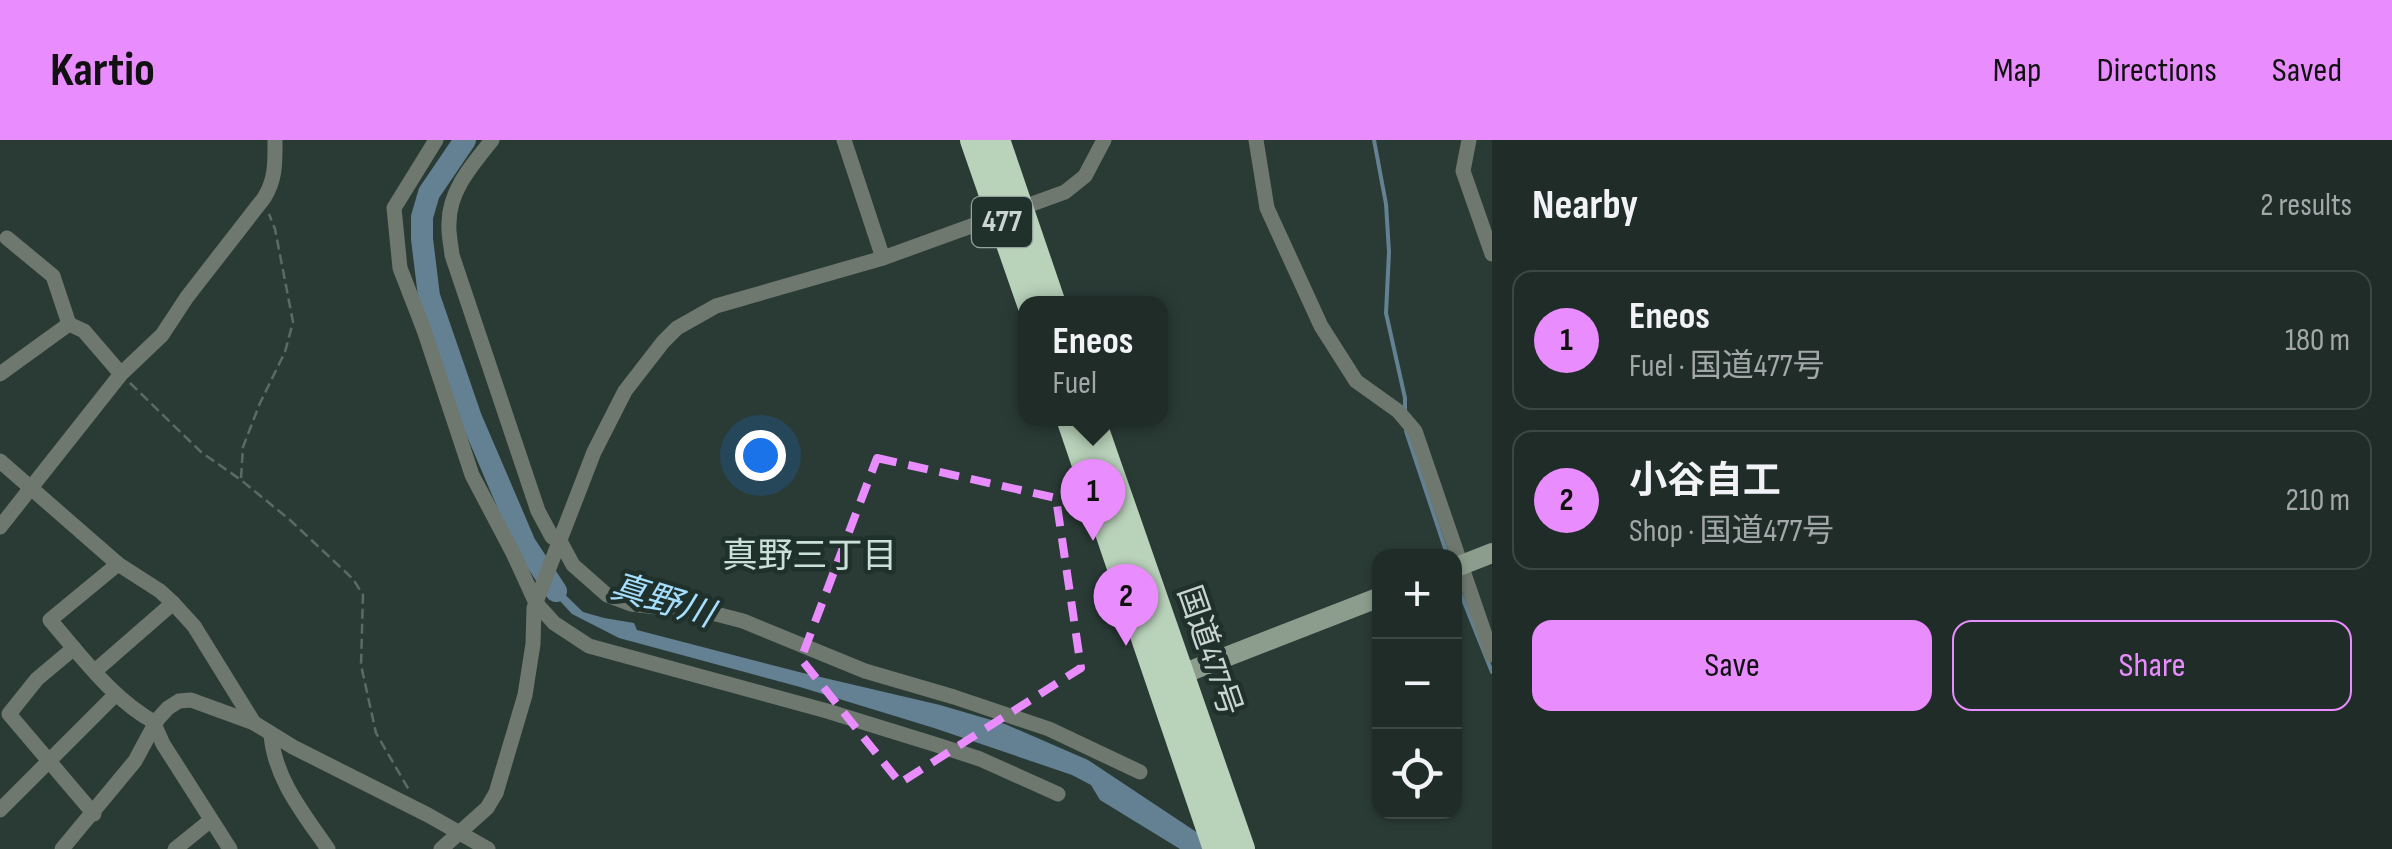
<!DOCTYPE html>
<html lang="en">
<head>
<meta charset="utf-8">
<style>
	body { margin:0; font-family:"Sofia Sans Condensed","Noto Sans JP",sans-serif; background:#283430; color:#f1f3f6 }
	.controls { position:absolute; right:30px; bottom:30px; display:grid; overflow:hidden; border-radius:20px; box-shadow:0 2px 8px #0004 }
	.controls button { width:90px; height:90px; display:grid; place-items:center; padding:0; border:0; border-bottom:2px solid #3d4845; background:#202c28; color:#f1f3f6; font:50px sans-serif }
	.you { position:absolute; left:760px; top:315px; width:35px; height:35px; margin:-25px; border:8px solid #fff; border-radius:50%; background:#1a73e8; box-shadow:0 0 0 15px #1a73e833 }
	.badge { display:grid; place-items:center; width:65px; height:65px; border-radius:50%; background:#e98dfe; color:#111; font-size:32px; font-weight:700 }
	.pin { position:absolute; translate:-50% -82px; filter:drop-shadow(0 2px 5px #0008) }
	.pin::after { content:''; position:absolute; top:52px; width:35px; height:30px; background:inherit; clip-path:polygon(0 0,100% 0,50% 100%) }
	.popup { position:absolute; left:1018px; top:156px; width:150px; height:130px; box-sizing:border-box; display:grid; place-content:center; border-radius:20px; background:#202c28; filter:drop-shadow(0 2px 8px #0005); font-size:32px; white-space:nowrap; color:#a2a7a8 }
	.popup b { font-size:38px; color:#f1f3f6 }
	.popup::after { content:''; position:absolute; left:50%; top:100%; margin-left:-20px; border:20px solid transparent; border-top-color:#202c28 }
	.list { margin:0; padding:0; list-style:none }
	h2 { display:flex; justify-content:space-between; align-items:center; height:130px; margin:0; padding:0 40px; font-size:42px }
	h2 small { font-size:32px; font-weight:400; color:#a2a7a8 }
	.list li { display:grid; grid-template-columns:65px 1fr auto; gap:30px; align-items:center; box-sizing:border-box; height:140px; margin:0 20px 20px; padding:0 20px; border:2px solid #3d4845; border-radius:20px }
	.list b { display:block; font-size:38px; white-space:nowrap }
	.list p { margin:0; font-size:32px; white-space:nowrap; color:#a2a7a8 }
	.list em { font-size:32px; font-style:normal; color:#a2a7a8 }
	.actions { display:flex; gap:20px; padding:30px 40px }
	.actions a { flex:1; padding:22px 0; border:2px solid #e98dfe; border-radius:20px; text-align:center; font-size:35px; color:#e98dfe }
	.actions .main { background:#e98dfe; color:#111 }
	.icon { flex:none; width:55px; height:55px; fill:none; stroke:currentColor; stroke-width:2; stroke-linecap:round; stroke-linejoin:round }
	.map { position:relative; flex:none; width:1492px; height:709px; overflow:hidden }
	header { display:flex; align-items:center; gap:60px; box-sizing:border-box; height:140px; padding:0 50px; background:#e98dfe; color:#111 }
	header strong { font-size:48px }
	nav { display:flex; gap:55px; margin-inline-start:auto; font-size:35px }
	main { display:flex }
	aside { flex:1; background:#202c28 }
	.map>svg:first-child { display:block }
	.water { fill:#638192 }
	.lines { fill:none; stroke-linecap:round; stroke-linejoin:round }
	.stream { stroke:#638192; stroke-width:4 }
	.river { stroke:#638192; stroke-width:22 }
	.path { stroke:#5b6a66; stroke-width:2.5; stroke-dasharray:10 5; stroke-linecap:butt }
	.street { stroke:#6e786f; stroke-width:15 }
	.secondary { stroke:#8c9d8d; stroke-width:20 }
	.highway { stroke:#b9d2ba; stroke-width:28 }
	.marked { fill:none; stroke:#e98dfe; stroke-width:8; stroke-dasharray:20 12; stroke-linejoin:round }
	.labels { text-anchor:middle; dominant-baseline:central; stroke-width:9; stroke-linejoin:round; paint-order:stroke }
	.shield { fill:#20312c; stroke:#97a3a0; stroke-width:2.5 }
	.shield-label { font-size:30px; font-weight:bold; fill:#cad4d1 }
	.street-label { font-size:32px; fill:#cad4d1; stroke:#20312c }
	.neighbourhood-label { font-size:35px; fill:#cbe0d9; stroke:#20312c }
	.water-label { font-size:35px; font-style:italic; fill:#a6defe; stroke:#20312c }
</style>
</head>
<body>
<header>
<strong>Kartio</strong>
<nav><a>Map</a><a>Directions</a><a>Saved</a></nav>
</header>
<main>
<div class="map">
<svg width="1492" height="709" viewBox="0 0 1492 709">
	<rect width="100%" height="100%" fill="#2a3b36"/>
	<path class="water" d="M 552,442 L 583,472 L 604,478 L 634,483 L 637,490 L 799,532 L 940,565 L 1005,584 L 1088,620 L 1222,709 L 1180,709 L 1100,660 L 1091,645 L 1072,635 L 934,588 L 800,547 L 619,498 L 572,474 L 549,449 Z"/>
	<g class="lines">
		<g class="stream">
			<path d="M 1374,0 L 1386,64 L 1389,112 L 1386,173 L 1405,258 L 1405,272"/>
			<path d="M 1406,291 L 1448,417"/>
			<path d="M 1454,437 L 1492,532"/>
		</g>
		<path class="river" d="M 465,0 L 429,53 L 422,77 L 422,99 L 429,156 L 471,278 L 525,404 L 556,451"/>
		<g class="path">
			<path d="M 130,243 L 201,312 L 241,340 L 290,380 L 353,439 L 363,455 L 361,525 L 376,593 L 409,650"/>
			<path d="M 241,338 L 243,307 L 260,263 L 285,212 L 293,182 L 275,89 L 269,74"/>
		</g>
		<g class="street">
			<path d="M 436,0 L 394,68 L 400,128 L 424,190 L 472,335 L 513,413 L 536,463 L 554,483 L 589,506 L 827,571 L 937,605 L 980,619 L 1058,654"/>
			<path d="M 492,0 C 473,24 449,50 449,83 C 448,93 451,104 452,115 L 538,371 L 552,397 L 560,401 L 573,425 L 607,455 L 631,464 L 716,474 L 743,481 L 865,531 L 954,557 L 1049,589 L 1140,632"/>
			<path d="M 844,0 L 883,118"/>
			<path d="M 1256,0 L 1267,68 L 1321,186 L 1356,241 L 1398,271 L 1415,291 L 1492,515"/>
			<path d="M 1469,0 L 1463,31 L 1492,114"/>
			<path d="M 7,98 L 53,136 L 69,184"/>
			<path d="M 0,234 L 69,184 L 84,191 L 121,234"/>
			<path d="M 0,321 L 118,424 L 160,451 L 173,463 L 194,486 L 254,583"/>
			<path d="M 0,387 L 121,234 L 162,195 L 187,157 L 264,58 C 276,39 275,22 275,0"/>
			<path d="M 118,424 L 50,480 C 82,517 113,560 156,583"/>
			<path d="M 74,508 L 37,539 L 9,574 L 94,674"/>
			<path d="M 95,531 L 173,463"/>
			<path d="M 155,586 L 163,604 L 230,709"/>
			<path d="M 271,594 C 274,638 304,674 328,709"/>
			<path d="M 0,670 L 116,554"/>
			<path d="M 62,709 L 135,621 L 157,580 L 168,568 L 179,561 L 191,560 L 254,583 L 293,607 L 428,675 L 488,709"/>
			<path d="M 175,709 L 211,680"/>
			<path d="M 441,709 L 487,668 L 496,653 L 525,555 L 533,504 L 534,468 L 539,454 L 594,312 L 625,251 L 663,202 L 677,188 L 716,166 L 883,118 L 1065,52 L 1085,36 L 1104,0"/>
		</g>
		<g class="secondary">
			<path d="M 1454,428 L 1492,413"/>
			<path d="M 1172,538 L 1380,457"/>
		</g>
		<g class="highway">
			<path d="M 974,0 L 1031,164"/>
			<path d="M 996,0 L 1052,164"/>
			<path d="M 1070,278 L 1217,709"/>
			<path d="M 1091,278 L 1241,709"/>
		</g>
	</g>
	<path class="marked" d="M 877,318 L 1056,358 L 1081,528 L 900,643 L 801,519 Z"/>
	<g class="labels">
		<rect class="shield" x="972" y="57" width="60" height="50" rx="8"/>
		<g class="shield-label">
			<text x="1002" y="82">477</text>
		</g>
		<g class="street-label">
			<text transform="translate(1209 511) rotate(71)">国道477号</text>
		</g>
		<g class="neighbourhood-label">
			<text x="810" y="416">真野三丁目</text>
		</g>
		<g class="water-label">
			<text transform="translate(662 461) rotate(17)">真野川</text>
		</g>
	</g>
</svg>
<div class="controls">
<button>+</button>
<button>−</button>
<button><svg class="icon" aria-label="locate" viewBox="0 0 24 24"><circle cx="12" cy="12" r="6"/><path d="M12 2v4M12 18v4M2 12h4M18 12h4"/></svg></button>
</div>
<div class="you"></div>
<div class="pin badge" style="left:1093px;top:401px">1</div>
<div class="popup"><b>Eneos</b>Fuel</div>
<div class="pin badge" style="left:1126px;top:506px">2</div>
</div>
<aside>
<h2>Nearby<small>2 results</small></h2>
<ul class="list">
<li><span class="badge">1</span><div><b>Eneos</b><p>Fuel · 国道477号</p></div><em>180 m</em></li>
<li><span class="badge">2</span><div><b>小谷自工</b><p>Shop · 国道477号</p></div><em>210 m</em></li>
</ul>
<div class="actions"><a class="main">Save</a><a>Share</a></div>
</aside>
</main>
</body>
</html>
